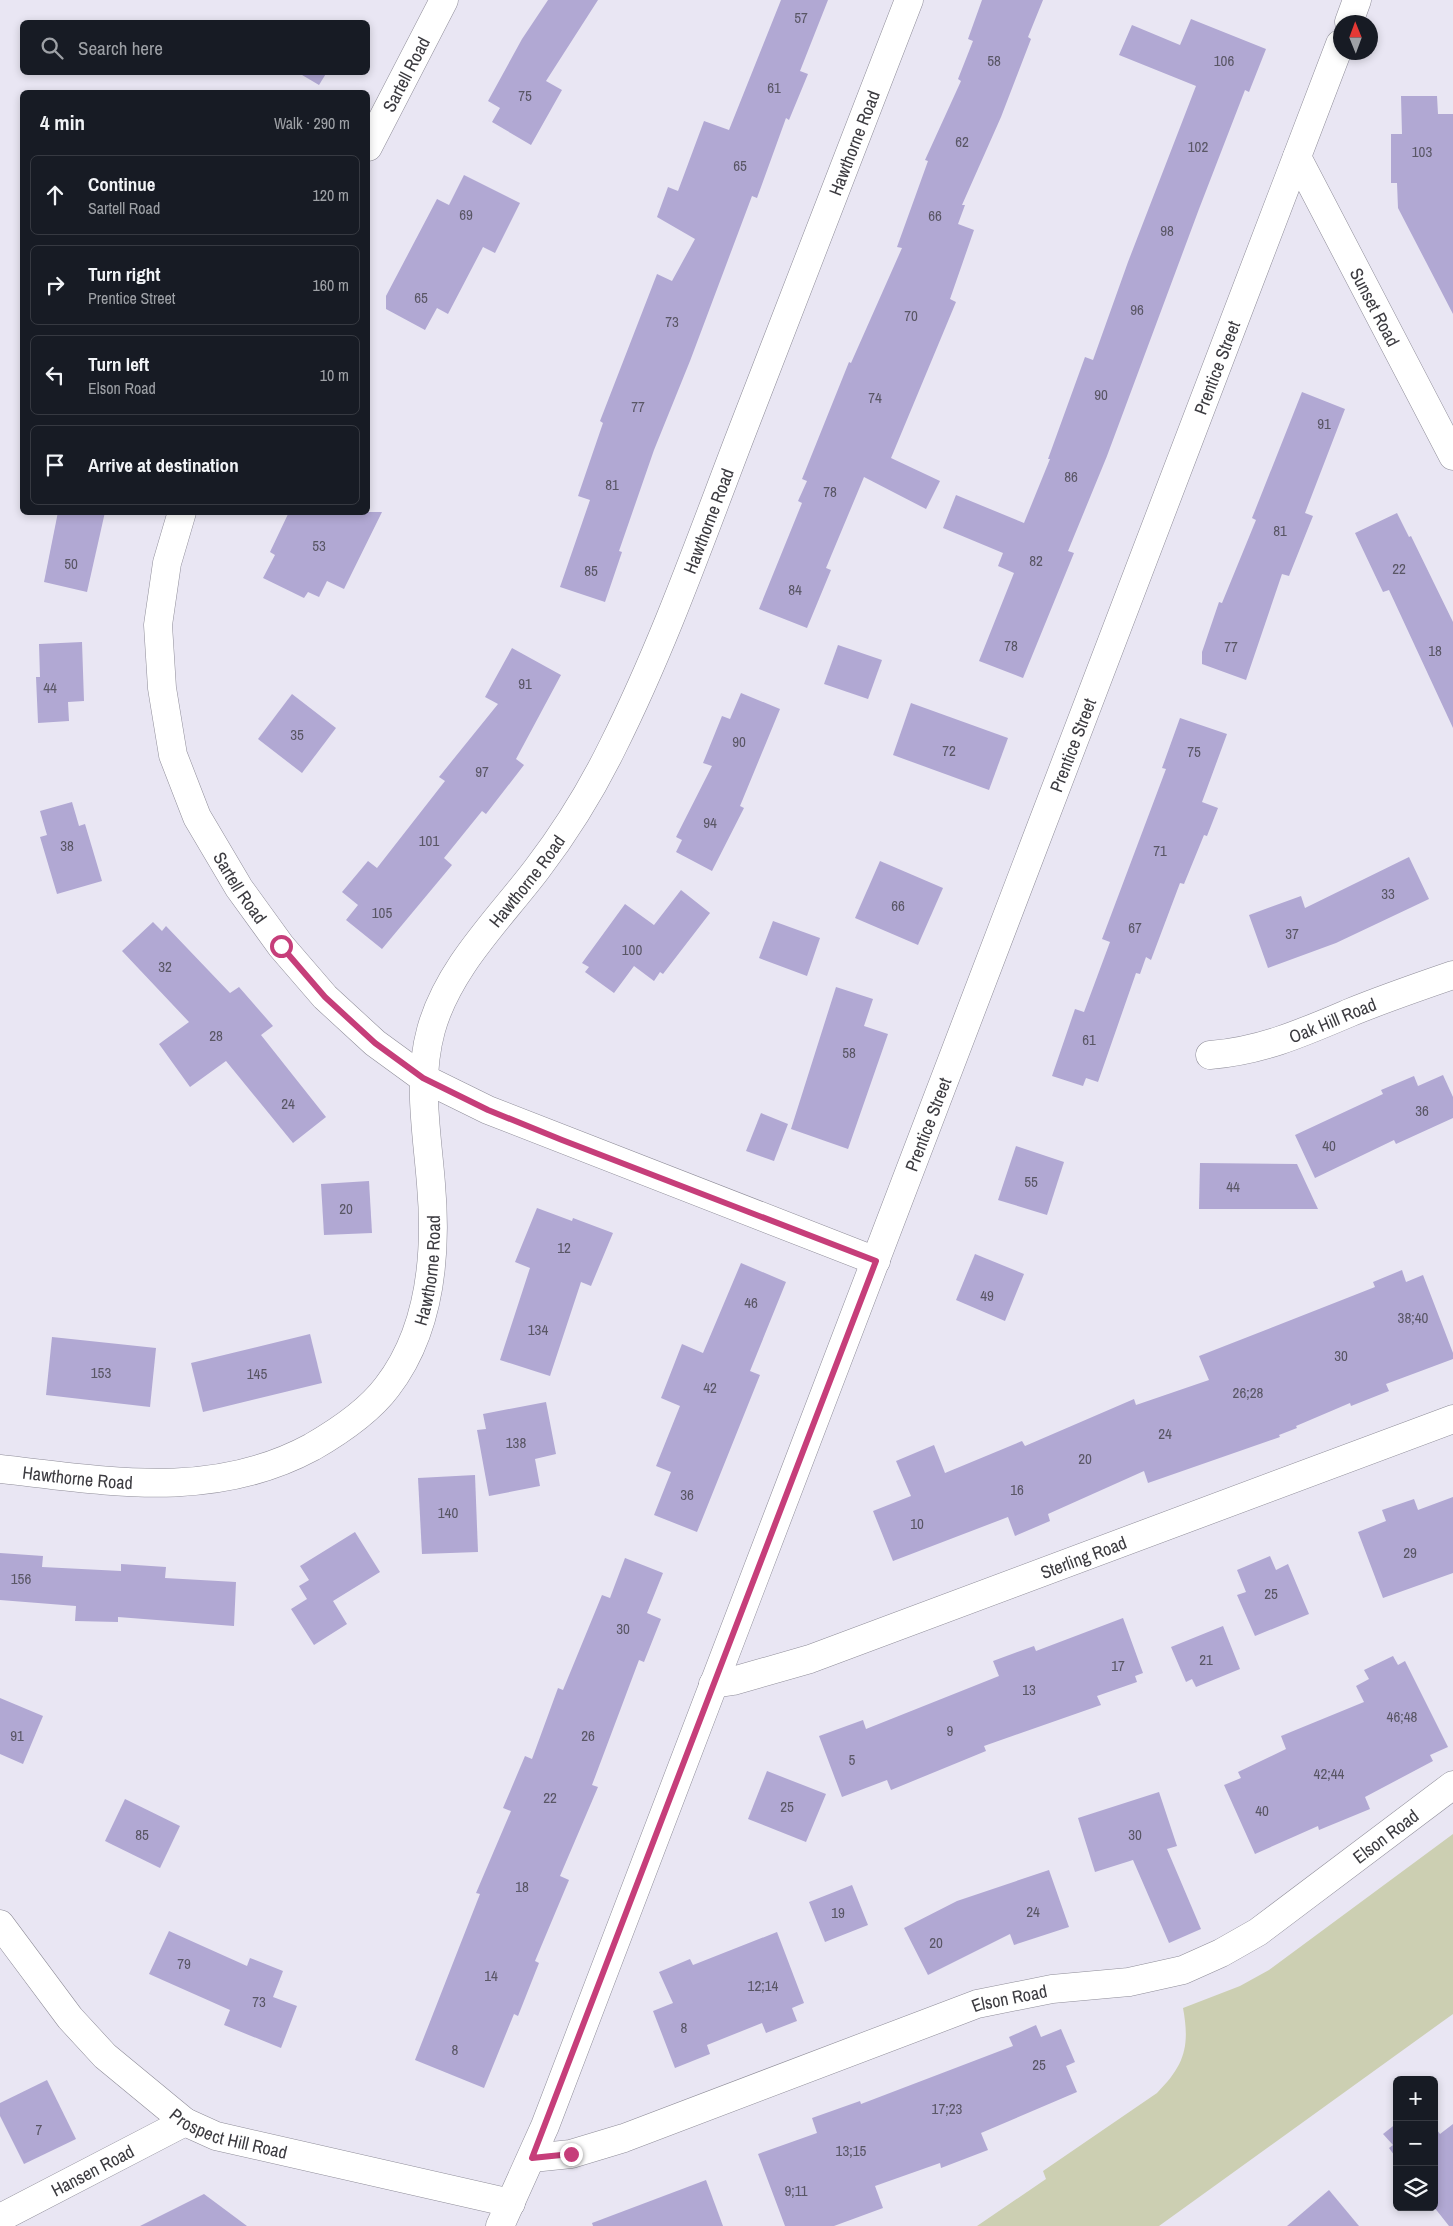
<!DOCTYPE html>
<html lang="en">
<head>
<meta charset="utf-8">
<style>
	body { margin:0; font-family:"Archivo Narrow",sans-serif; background:#242831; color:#f1f3f6 }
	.controls { position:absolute; right:15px; bottom:15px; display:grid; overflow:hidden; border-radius:8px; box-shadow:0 2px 8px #0003 }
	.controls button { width:45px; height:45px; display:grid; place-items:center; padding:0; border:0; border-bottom:1px solid #363941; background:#171b24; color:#f1f3f6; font:25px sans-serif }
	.compass { position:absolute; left:1333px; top:15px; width:45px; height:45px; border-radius:50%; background:#171b24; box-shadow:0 2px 8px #0003; rotate:359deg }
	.stop { position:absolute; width:15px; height:15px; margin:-11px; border:4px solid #c63e7a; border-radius:50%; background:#fff }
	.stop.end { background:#c63e7a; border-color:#fff; box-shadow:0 1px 5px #0008 }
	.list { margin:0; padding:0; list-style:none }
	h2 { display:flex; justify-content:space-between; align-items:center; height:65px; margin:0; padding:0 20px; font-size:21px }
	h2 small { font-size:16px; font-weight:400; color:#9ea1a6 }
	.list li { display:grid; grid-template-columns:32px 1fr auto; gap:15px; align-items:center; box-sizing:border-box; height:80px; margin:0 10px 10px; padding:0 10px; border:1px solid #363941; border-radius:8px }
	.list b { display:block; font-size:19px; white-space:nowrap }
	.list p { margin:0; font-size:16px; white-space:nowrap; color:#9ea1a6 }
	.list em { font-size:16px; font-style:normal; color:#9ea1a6 }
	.icon { flex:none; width:28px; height:28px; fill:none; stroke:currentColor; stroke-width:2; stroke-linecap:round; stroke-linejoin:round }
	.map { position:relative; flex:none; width:1453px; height:2226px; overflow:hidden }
	.search { position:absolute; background:#171b24; box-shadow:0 2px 8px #0003; left:20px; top:20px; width:350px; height:55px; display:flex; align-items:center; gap:12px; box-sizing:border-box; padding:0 18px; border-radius:8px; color:#9ea1a6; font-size:19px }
	.panel { position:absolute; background:#171b24; box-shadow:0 2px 8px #0003; left:20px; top:90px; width:350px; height:425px; border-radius:8px }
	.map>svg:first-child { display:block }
	.green { fill:#cccfb2 }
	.building { fill:#b1a8d3 }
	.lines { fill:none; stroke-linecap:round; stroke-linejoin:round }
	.minor-casing { stroke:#8e8c98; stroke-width:29 }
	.minor { stroke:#fff; stroke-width:28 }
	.route { stroke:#c63e7a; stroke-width:6 }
	.labels { text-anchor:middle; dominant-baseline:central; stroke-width:4.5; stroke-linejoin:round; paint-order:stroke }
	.number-label { font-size:15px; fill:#595665 }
	.street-label { font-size:18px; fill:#3c3b40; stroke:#f6f4fe }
</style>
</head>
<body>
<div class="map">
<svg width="1453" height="2226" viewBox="0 0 1453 2226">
	<rect width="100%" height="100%" fill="#e9e6f3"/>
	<path class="green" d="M 1453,1834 L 1453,2014 L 1159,2226 L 977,2226 L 1046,2179 L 1043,2171 L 1157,2093 C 1185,2065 1190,2046 1183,2008 L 1240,1986 L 1269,1970 Z"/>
	<g class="building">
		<path d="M 548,0 L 598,0 L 546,81 L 562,90 L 531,145 L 492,122 L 500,108 L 488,101 L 522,39 Z"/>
		<path d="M 781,0 L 828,0 L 800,71 L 808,74 L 789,120 L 786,118 L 757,198 L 752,196 L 690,361 L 654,450 L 619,551 L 622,552 L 605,602 L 560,587 L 590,500 L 578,496 L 603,423 L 600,421 L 657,274 L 672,281 L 695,239 L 657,217 L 668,187 L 678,191 L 704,121 L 729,130 Z"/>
		<path d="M 982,0 L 1043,0 L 1028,37 L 1031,39 L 1001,117 L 962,205 L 965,205 L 958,224 L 974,230 L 950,299 L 956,302 L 891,458 L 940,481 L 926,509 L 864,477 L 826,568 L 831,570 L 807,628 L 759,609 L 802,503 L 798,501 L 807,481 L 802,479 L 849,362 L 851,363 L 902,248 L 897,247 L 928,161 L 925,160 L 961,81 L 958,79 L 973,41 L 968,39 Z"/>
		<path d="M 1191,19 L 1266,49 L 1249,92 L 1245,90 L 1199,209 L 1107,456 L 1068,551 L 1074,553 L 1023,678 L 979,661 L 1014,573 L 998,566 L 1003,553 L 943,528 L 956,495 L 1024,523 L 1050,459 L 1048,459 L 1085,357 L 1093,360 L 1128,262 L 1196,86 L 1119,55 L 1132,25 L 1180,45 Z"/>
		<path d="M 297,72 L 327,72 L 319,85 Z"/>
		<path d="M 1401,96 L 1437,96 L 1438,114 L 1453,114 L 1453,314 L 1398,208 L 1397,183 L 1391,183 L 1391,134 L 1402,134 Z"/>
		<path d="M 464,175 L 520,203 L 495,253 L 483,247 L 448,314 L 437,308 L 425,330 L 386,309 L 386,296 L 437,199 L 449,205 Z"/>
		<path d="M 1302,392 L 1345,409 L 1305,513 L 1313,516 L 1289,576 L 1282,574 L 1246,680 L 1202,664 L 1202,652 L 1219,602 L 1222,603 L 1256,520 L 1252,518 Z"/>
		<path d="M 58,512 L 105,512 L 87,592 L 44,582 Z"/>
		<path d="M 289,512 L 382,512 L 344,589 L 327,581 L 319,597 L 308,592 L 304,598 L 263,578 L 275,555 L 270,552 Z"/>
		<path d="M 1397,513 L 1409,537 L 1411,536 L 1453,622 L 1453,728 L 1389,590 L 1383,592 L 1355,533 Z"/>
		<path d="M 82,642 L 84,701 L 68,702 L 69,721 L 38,723 L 36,677 L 40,677 L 39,644 Z"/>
		<path d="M 838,645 L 882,660 L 868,699 L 824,684 Z"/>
		<path d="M 512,648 L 561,675 L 516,759 L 524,765 L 486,814 L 482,811 L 444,858 L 452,865 L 382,949 L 346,920 L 358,905 L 342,892 L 368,861 L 377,868 L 445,781 L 439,777 L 498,704 L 485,697 Z"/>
		<path d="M 741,693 L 780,709 L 740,806 L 744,808 L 712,871 L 676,852 L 682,840 L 676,837 L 712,766 L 703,763 L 722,716 L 730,719 Z"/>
		<path d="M 292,694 L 336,728 L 302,773 L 258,739 Z"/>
		<path d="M 911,703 L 1008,738 L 989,790 L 893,755 Z"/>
		<path d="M 1180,718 L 1227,734 L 1202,802 L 1218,808 L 1207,836 L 1204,835 L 1184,884 L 1180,883 L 1151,960 L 1146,957 L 1140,974 L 1136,973 L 1098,1082 L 1086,1078 L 1083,1086 L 1052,1076 L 1075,1009 L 1084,1012 L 1110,942 L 1102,939 L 1166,769 L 1162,768 Z"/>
		<path d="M 72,802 L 79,826 L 85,824 L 102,881 L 57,894 L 40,837 L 47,835 L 40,811 Z"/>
		<path d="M 1409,857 L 1429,899 L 1336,943 L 1268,968 L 1249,915 L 1301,896 L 1305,908 Z"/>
		<path d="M 880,861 L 943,888 L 918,945 L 855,918 Z"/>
		<path d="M 681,890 L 710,913 L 663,974 L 660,972 L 654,981 L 634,966 L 614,993 L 585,972 L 589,967 L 582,963 L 625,904 L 654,925 Z"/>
		<path d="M 773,921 L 820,938 L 807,976 L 759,958 Z"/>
		<path d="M 153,922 L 162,931 L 166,926 L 230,993 L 239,987 L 273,1026 L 261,1035 L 326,1117 L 293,1143 L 226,1061 L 190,1087 L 159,1044 L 189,1022 L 122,951 Z"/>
		<path d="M 836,987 L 873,999 L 864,1026 L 888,1034 L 848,1149 L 791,1129 Z"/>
		<path d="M 1443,1075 L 1453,1097 L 1453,1118 L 1396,1144 L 1394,1140 L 1315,1178 L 1295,1135 L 1383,1094 L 1381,1090 L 1414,1076 L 1418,1086 Z"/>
		<path d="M 761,1113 L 788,1124 L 774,1161 L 746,1151 Z"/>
		<path d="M 1016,1146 L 1064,1162 L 1047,1215 L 998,1200 Z"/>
		<path d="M 1200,1163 L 1297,1164 L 1318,1209 L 1199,1209 Z"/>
		<path d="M 369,1181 L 372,1233 L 324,1235 L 321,1184 Z"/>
		<path d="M 537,1208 L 572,1221 L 573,1218 L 613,1233 L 591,1286 L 581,1282 L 550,1376 L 500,1360 L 530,1268 L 515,1262 Z"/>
		<path d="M 975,1254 L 1024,1274 L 1005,1321 L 956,1300 Z"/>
		<path d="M 741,1263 L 786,1282 L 750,1371 L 760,1375 L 697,1532 L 654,1515 L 671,1472 L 656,1466 L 680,1406 L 661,1398 L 682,1344 L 703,1353 Z"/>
		<path d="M 1402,1270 L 1406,1282 L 1423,1275 L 1453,1353 L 1453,1359 L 1386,1384 L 1389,1391 L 1351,1406 L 1350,1403 L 1296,1426 L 1297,1428 L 1279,1435 L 1280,1437 L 1148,1483 L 1144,1471 L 1048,1514 L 1050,1521 L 1015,1536 L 1008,1517 L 893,1561 L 873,1511 L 911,1496 L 896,1461 L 934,1445 L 945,1473 L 1022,1441 L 1025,1446 L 1134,1399 L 1136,1405 L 1209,1380 L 1199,1356 L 1375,1287 L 1373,1282 Z"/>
		<path d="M 310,1334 L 322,1383 L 203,1412 L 191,1363 Z"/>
		<path d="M 52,1337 L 156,1348 L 150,1407 L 46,1395 Z"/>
		<path d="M 546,1402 L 556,1454 L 535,1459 L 540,1486 L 489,1496 L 477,1430 L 486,1429 L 483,1414 Z"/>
		<path d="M 475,1475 L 478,1552 L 422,1554 L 418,1478 Z"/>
		<path d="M 1453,1497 L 1453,1573 L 1383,1598 L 1358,1532 L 1386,1521 L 1382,1510 L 1414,1499 L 1418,1510 Z"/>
		<path d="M 355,1532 L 380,1572 L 333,1601 L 347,1624 L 314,1645 L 291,1609 L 307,1599 L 299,1586 L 309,1580 L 300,1566 Z"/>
		<path d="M 0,1553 L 43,1556 L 42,1567 L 121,1571 L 121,1564 L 166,1567 L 165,1578 L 236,1582 L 234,1626 L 118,1617 L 118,1622 L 75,1621 L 76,1606 L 0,1600 Z"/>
		<path d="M 1270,1556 L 1276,1570 L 1288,1564 L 1309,1614 L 1255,1636 L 1237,1595 L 1246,1592 L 1237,1570 Z"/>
		<path d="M 625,1558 L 663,1573 L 647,1613 L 661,1619 L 644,1662 L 639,1660 L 592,1785 L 598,1787 L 560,1876 L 569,1880 L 535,1961 L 539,1963 L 518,2016 L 514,2014 L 484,2088 L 415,2060 L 480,1894 L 476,1893 L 511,1811 L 503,1808 L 525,1756 L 532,1759 L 558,1688 L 563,1690 L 602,1595 L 610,1598 Z"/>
		<path d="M 1123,1618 L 1143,1673 L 1135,1676 L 1137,1682 L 1097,1696 L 1101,1705 L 984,1746 L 986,1751 L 891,1790 L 887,1780 L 842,1797 L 819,1736 L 863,1720 L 866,1729 L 999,1676 L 993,1661 L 1034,1646 L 1036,1651 Z"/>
		<path d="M 1223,1626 L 1240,1669 L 1196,1687 L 1192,1679 L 1186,1682 L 1171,1647 Z"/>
		<path d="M 1393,1656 L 1398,1665 L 1405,1661 L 1448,1747 L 1430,1755 L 1433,1761 L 1365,1797 L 1370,1809 L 1319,1830 L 1318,1826 L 1255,1854 L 1224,1785 L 1241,1778 L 1238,1772 L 1286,1749 L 1281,1736 L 1364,1702 L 1356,1686 L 1369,1679 L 1364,1670 Z"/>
		<path d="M 0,1698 L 43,1716 L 23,1764 L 0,1754 Z"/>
		<path d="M 767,1771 L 826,1794 L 806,1842 L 748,1819 Z"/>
		<path d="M 1159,1792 L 1177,1846 L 1167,1849 L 1201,1929 L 1169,1943 L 1133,1860 L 1095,1872 L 1078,1818 Z"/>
		<path d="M 125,1799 L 180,1826 L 160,1868 L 105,1841 Z"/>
		<path d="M 1049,1870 L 1069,1927 L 1014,1945 L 1010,1934 L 928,1975 L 904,1928 L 957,1901 Z"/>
		<path d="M 852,1885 L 868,1925 L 825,1942 L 809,1902 Z"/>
		<path d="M 169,1931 L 247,1966 L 250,1958 L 283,1971 L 273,1997 L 297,2006 L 281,2048 L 224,2025 L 230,2010 L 149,1974 Z"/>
		<path d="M 777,1932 L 804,2003 L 792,2008 L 797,2021 L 766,2033 L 762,2023 L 707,2045 L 710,2054 L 675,2068 L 653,2011 L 673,2003 L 659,1972 L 690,1959 L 693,1965 Z"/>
		<path d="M 1036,2025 L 1041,2037 L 1061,2029 L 1075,2062 L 1066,2066 L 1077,2092 L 981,2133 L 988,2150 L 941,2168 L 940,2163 L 875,2186 L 883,2208 L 834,2226 L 785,2226 L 758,2154 L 817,2133 L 812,2118 L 860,2101 L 861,2104 L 1013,2046 L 1009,2037 Z"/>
		<path d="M 47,2080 L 76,2139 L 24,2164 L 0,2116 L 0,2103 Z"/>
		<path d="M 1397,2123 L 1397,2159 L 1389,2148 L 1393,2145 L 1383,2134 Z"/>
		<path d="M 1453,2124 L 1453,2226 L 1449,2226 L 1434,2207 L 1434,2126 L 1440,2134 Z"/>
		<path d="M 706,2180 L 723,2226 L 593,2226 L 592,2223 Z"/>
		<path d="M 1329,2190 L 1359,2226 L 1287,2226 Z"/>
		<path d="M 204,2194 L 247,2226 L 140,2226 Z"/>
	</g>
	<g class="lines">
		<g class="minor-casing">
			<g id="minor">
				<path d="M 1349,22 L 1357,0"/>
				<path id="s1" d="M 368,147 L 444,0"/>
				<path id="s2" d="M 1297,157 L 1453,456"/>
				<path id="s3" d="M 182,512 L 167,563 L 158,625 L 162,688 L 173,755 L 197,817 L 239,888 L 281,946 L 325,997 L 375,1043 L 423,1078 L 488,1110 L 876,1261"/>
				<path id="s4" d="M 1210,1055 C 1261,1051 1302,1033 1349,1013 C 1383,999 1418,987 1453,975"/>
				<path id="s5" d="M 0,1469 C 108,1481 212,1501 312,1447 C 338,1432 369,1411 387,1387 C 431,1330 437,1253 431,1184 C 427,1132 417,1081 431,1030 C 448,968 499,919 537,869 C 566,831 592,789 613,746 C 662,648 699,544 738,442 C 795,295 852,147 909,0"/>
				<path id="s6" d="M 713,1684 L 733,1681 L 810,1659 L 1453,1419"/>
				<path id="s7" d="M 0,1924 L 70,2018 L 105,2056 L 185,2122 L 216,2136 L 511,2203"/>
				<path id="s8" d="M 532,2158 L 571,2154 L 624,2138 L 977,2004 L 1052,1989 L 1129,1982 L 1183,1970 L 1221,1953 L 1258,1932 L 1453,1785"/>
				<path id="s9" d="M 0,2218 L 185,2122"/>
				<path id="s10" d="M 500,2226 L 545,2126 L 1340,44"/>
			</g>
		</g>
		<use href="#minor" class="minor"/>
	</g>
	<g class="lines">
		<path class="route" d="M 281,946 L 325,997 L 375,1043 L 423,1078 L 488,1110 L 562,1140 L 876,1261 L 532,2158 L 571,2154"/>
	</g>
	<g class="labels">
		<g class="number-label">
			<text x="801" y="17">57</text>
			<text x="994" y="60">58</text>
			<text x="1224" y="60">106</text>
			<text x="774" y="87">61</text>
			<text x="525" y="95">75</text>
			<text x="962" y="141">62</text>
			<text x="1198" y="146">102</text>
			<text x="1422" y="151">103</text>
			<text x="740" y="165">65</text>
			<text x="466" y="214">69</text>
			<text x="935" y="215">66</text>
			<text x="1167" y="230">98</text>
			<text x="421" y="297">65</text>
			<text x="1137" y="309">96</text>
			<text x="911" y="315">70</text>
			<text x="672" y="321">73</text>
			<text x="1101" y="394">90</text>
			<text x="875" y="397">74</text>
			<text x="638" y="406">77</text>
			<text x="1324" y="423">91</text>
			<text x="1071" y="476">86</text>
			<text x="612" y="484">81</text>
			<text x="830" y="491">78</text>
			<text x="1280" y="530">81</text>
			<text x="319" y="545">53</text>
			<text x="1036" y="560">82</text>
			<text x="71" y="563">50</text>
			<text x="1399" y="568">22</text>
			<text x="591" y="570">85</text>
			<text x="795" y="589">84</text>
			<text x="1011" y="645">78</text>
			<text x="1231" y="646">77</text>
			<text x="1435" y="650">18</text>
			<text x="525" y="683">91</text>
			<text x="50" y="687">44</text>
			<text x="297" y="734">35</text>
			<text x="739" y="741">90</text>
			<text x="949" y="750">72</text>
			<text x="1194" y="751">75</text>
			<text x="482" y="771">97</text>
			<text x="710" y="822">94</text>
			<text x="429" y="840">101</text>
			<text x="67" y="845">38</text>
			<text x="1160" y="850">71</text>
			<text x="1388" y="893">33</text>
			<text x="898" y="905">66</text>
			<text x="382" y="912">105</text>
			<text x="1135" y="927">67</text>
			<text x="1292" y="933">37</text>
			<text x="632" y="949">100</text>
			<text x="165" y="966">32</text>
			<text x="216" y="1035">28</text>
			<text x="1089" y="1039">61</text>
			<text x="849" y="1052">58</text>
			<text x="288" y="1103">24</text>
			<text x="1422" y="1110">36</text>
			<text x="1329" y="1145">40</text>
			<text x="1031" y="1181">55</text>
			<text x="1233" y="1186">44</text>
			<text x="346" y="1208">20</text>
			<text x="564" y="1247">12</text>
			<text x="987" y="1295">49</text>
			<text x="751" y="1302">46</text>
			<text x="1413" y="1317">38;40</text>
			<text x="538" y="1329">134</text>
			<text x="1341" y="1355">30</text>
			<text x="101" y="1372">153</text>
			<text x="257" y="1373">145</text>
			<text x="710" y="1387">42</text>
			<text x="1248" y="1392">26;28</text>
			<text x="1165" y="1433">24</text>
			<text x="516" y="1442">138</text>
			<text x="1085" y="1458">20</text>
			<text x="1017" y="1489">16</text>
			<text x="687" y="1494">36</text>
			<text x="448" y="1512">140</text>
			<text x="917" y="1523">10</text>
			<text x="1410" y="1552">29</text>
			<text x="21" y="1578">156</text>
			<text x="1271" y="1593">25</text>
			<text x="623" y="1628">30</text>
			<text x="1206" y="1659">21</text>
			<text x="1118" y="1665">17</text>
			<text x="1029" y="1689">13</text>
			<text x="1402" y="1716">46;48</text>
			<text x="950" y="1730">9</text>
			<text x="17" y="1735">91</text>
			<text x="588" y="1735">26</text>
			<text x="852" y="1759">5</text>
			<text x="1329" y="1773">42;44</text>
			<text x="550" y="1797">22</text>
			<text x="787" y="1806">25</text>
			<text x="1262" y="1810">40</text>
			<text x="142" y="1834">85</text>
			<text x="1135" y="1834">30</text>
			<text x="522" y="1886">18</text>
			<text x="1033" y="1911">24</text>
			<text x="838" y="1912">19</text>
			<text x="936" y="1942">20</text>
			<text x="184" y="1963">79</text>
			<text x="491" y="1975">14</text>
			<text x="763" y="1985">12;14</text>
			<text x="259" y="2001">73</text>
			<text x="684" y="2027">8</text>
			<text x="455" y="2049">8</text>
			<text x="1039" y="2064">25</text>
			<text x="947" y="2108">17;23</text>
			<text x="39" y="2129">7</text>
			<text x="851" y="2150">13;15</text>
			<text x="796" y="2190">9;11</text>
		</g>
		<g class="street-label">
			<text stroke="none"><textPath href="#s1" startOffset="82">Sartell Road</textPath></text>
			<text stroke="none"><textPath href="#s5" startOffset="1771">Hawthorne Road</textPath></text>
			<text stroke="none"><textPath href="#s2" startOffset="169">Sunset Road</textPath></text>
			<text stroke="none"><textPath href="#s10" startOffset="1992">Prentice Street</textPath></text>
			<text stroke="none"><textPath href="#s5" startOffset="1366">Hawthorne Road</textPath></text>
			<text stroke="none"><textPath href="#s10" startOffset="1588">Prentice Street</textPath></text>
			<text stroke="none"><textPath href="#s5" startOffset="961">Hawthorne Road</textPath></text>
			<text stroke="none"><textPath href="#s3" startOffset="396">Sartell Road</textPath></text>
			<text stroke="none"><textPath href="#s4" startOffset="128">Oak Hill Road</textPath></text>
			<text stroke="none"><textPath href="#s10" startOffset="1182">Prentice Street</textPath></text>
			<text stroke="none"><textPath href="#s5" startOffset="541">Hawthorne Road</textPath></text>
			<text stroke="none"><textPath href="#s5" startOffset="78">Hawthorne Road</textPath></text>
			<text stroke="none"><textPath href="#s6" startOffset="392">Sterling Road</textPath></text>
			<text stroke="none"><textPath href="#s8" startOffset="925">Elson Road</textPath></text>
			<text stroke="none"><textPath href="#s8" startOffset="505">Elson Road</textPath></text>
			<text stroke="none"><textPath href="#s7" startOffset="318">Prospect Hill Road</textPath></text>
			<text stroke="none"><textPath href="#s9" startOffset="104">Hansen Road</textPath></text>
		</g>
	</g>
</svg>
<div class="controls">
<button>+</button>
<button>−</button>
<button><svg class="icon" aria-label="layers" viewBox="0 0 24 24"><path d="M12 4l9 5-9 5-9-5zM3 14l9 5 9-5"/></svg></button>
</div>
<svg class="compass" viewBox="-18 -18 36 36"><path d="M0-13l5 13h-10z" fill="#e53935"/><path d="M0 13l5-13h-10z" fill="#9ea1a6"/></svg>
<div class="stop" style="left:281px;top:946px"></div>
<div class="stop end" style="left:571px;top:2154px"></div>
<div class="search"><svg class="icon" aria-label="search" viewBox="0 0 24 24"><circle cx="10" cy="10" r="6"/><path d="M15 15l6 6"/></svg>Search here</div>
<section class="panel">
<h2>4 min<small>Walk · 290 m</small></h2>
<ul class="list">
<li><svg class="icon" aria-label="ahead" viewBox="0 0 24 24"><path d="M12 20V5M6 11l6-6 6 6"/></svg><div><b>Continue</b><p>Sartell Road</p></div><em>120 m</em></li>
<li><svg class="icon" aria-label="right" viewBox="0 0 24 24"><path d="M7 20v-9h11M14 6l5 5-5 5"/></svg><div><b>Turn right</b><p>Prentice Street</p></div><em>160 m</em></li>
<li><svg class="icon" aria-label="left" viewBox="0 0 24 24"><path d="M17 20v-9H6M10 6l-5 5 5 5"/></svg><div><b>Turn left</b><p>Elson Road</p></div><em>10 m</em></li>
<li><svg class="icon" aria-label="arrive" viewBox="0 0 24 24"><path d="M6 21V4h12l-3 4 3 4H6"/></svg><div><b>Arrive at destination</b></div></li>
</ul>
</section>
</div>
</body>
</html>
